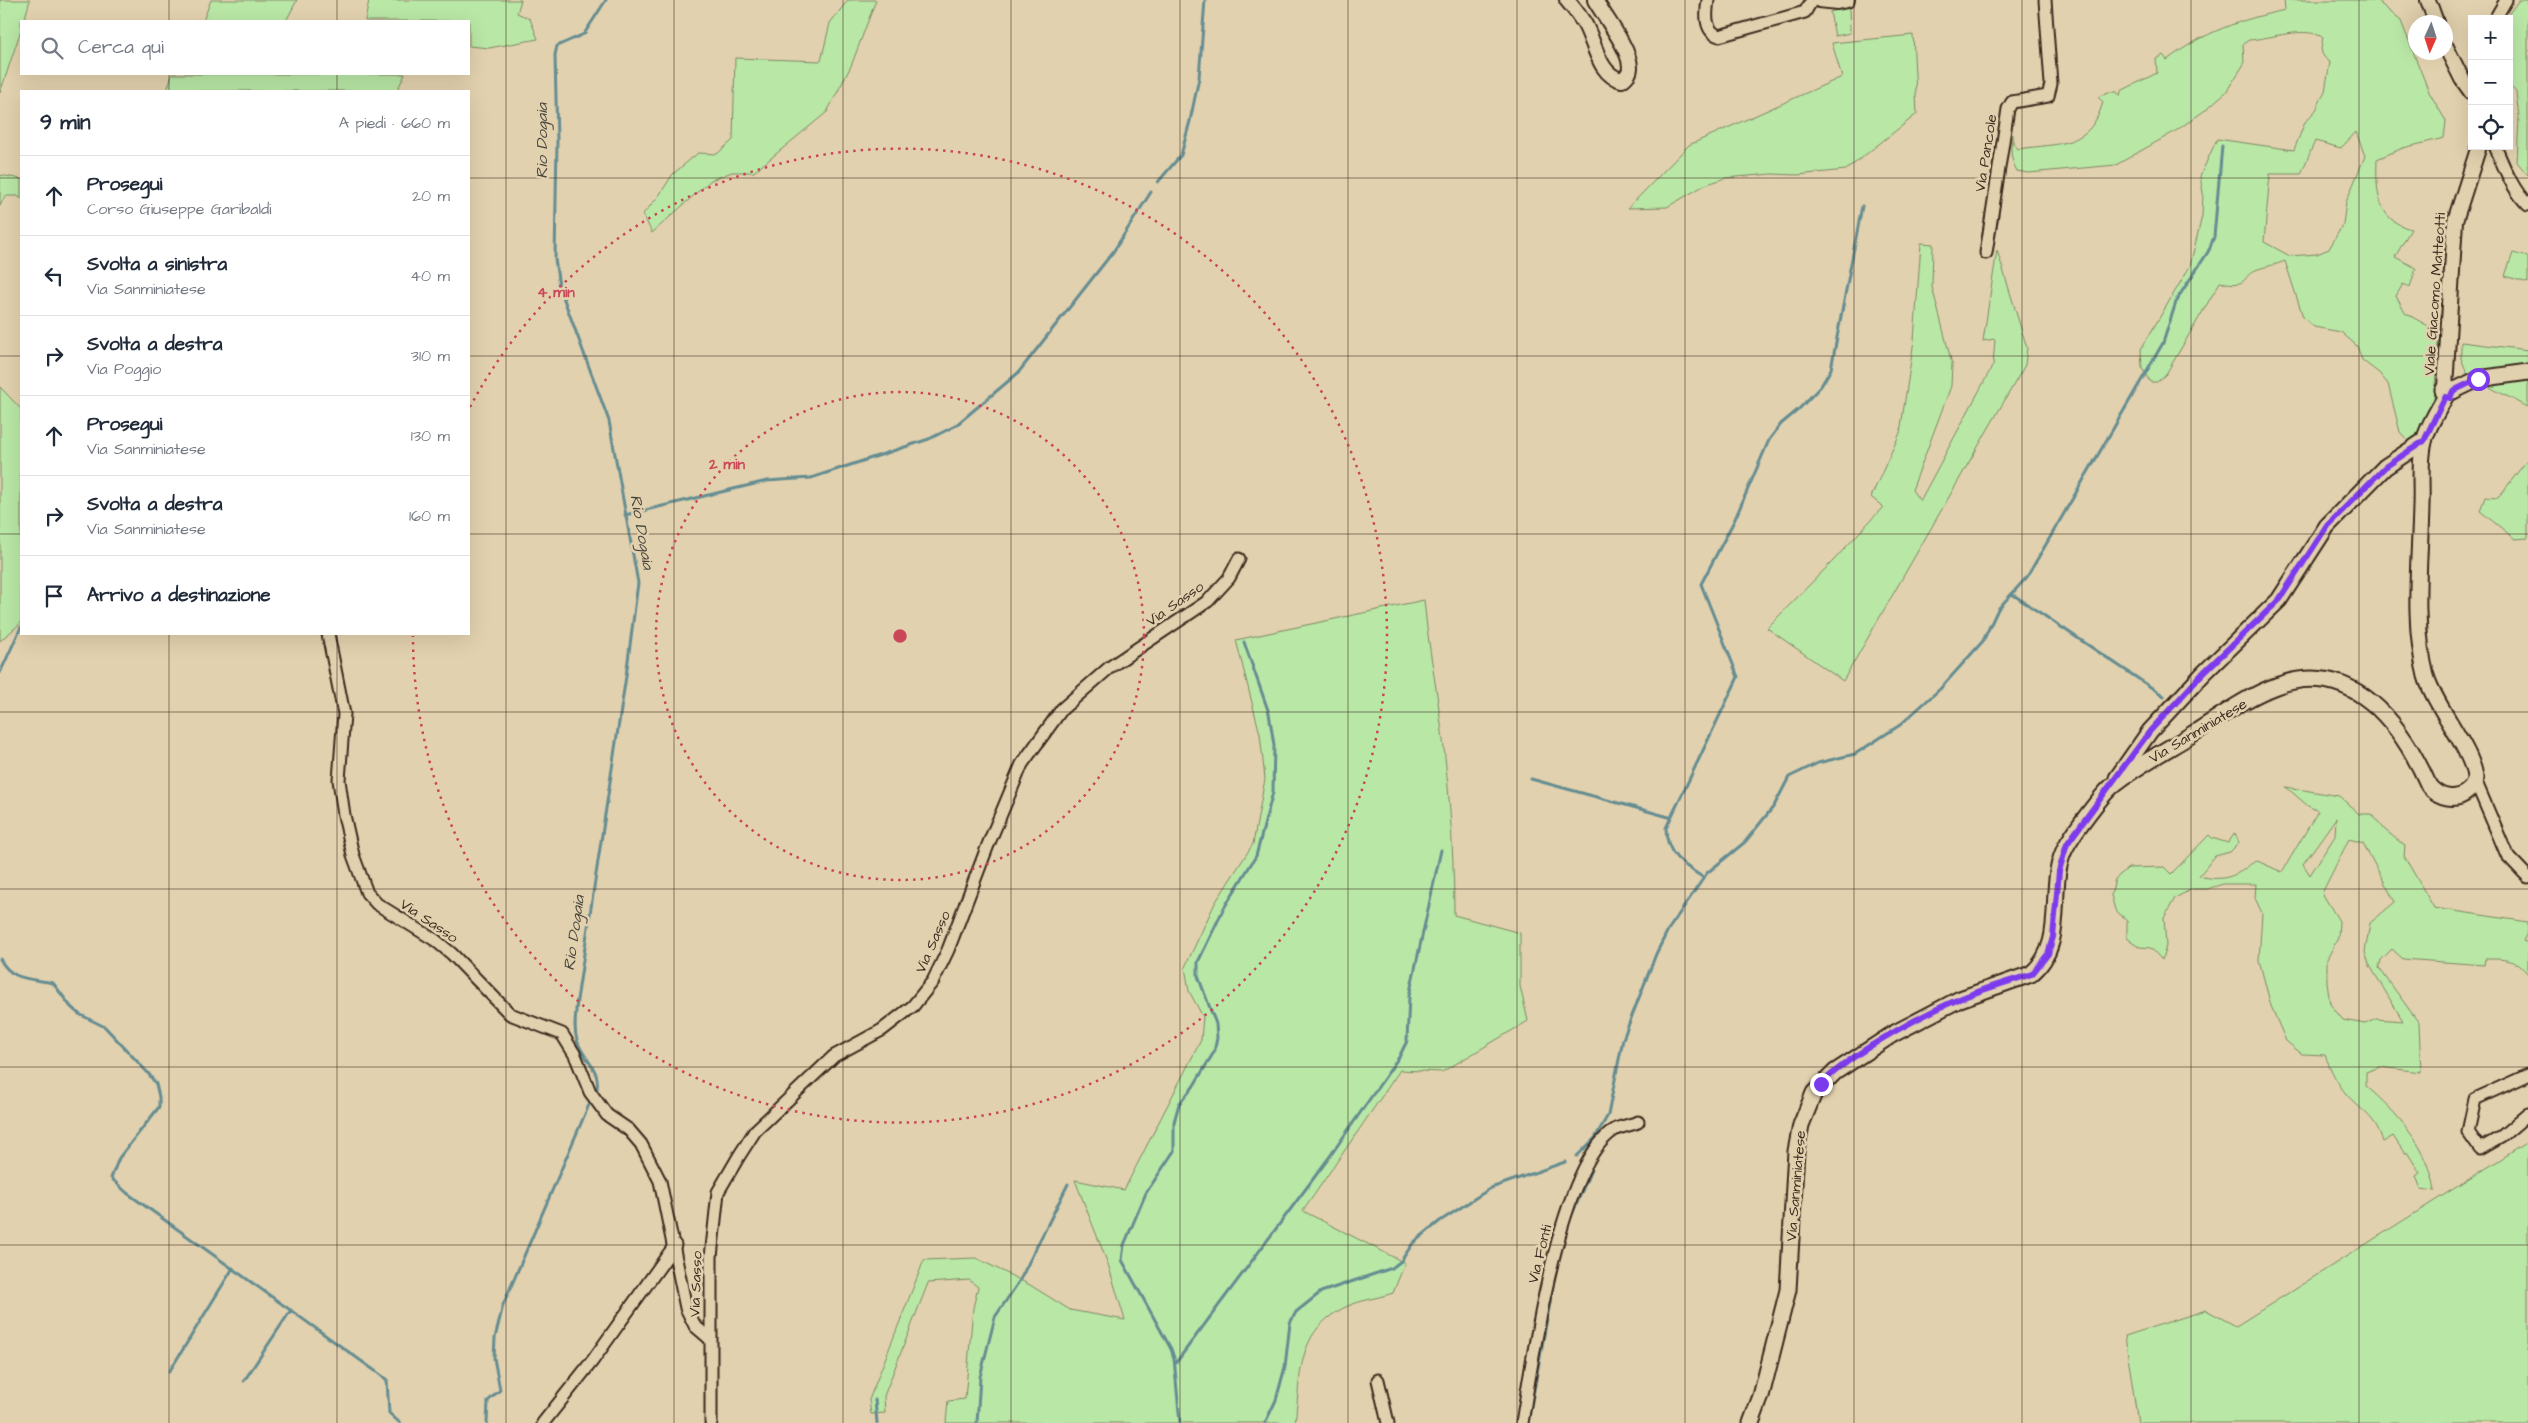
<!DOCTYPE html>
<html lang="it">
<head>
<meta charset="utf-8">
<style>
	body { margin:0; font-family:"Architects Daughter",sans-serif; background:#f6f6f7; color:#1f2937 }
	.controls { position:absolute; right:15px; top:15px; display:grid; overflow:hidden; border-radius:0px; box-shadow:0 5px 20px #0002 }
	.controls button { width:45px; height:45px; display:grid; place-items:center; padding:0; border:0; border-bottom:1px solid #e0e1e3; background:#fff; color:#1f2937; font:25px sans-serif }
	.compass { position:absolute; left:2408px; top:15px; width:45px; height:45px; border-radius:50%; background:#fff; box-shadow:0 5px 20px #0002; rotate:183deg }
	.stop { position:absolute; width:15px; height:15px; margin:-11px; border:4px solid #7c3aed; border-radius:50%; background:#fff }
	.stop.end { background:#7c3aed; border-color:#fff; box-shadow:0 1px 5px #0008 }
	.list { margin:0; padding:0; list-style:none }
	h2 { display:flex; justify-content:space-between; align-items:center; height:65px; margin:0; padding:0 20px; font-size:21px }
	h2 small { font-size:16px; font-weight:400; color:#747a83 }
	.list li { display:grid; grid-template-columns:32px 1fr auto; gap:15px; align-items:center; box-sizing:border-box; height:80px; padding:0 20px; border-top:1px solid #e0e1e3 }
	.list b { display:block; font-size:19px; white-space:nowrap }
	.list p { margin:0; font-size:16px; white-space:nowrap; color:#747a83 }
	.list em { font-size:16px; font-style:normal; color:#747a83 }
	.icon { flex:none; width:28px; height:28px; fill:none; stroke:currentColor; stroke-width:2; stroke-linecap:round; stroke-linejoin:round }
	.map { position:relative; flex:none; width:2528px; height:1423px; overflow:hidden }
	.search { position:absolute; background:#fff; box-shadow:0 5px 20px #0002; left:20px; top:20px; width:450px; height:55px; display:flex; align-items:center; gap:12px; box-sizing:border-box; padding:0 18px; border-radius:0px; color:#747a83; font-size:19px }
	.panel { position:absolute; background:#fff; box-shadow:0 5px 20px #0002; left:20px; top:90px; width:450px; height:545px; border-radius:0px }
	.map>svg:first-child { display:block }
	.green { fill:#b9e7a6; stroke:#7a8862; fill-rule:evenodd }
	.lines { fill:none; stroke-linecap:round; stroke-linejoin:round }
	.stream { stroke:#658d92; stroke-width:3 }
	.minor-casing { stroke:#3b2a1e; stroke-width:15 }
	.tertiary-casing { stroke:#3b2a1e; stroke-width:18 }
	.secondary-casing { stroke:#3b2a1e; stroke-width:19 }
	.minor { stroke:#e2d1ae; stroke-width:11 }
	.tertiary { stroke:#e2d1ae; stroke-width:14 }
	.secondary { stroke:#e2d1ae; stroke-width:15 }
	.route { stroke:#7c3aed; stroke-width:6 }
	.grid { fill:none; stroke:#3b2a1e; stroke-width:1; stroke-opacity:0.55 }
	.ring { fill:none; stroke:#ca4758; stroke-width:2.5; stroke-dasharray:2.5 5 }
	.labels { text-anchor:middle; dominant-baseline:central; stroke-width:5; stroke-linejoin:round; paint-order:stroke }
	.street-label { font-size:15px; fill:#3b2a1e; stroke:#e2d1ae }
	.water-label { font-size:16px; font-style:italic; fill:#46433b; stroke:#e2d1ae }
	.centre { fill:#ca4758; stroke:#e2d1ae; stroke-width:2.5 }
	.ring-label { font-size:15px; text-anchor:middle; font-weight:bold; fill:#ca4758; stroke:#e2d1ae; stroke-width:5; stroke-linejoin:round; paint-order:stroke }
</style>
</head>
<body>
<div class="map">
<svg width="2528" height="1423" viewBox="0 0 2528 1423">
	<rect width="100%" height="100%" fill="#e2d1ae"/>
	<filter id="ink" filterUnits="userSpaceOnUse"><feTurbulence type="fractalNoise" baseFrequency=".02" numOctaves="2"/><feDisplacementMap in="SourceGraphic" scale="10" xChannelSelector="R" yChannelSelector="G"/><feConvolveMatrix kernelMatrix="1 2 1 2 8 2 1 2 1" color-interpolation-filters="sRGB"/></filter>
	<g filter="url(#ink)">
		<g class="green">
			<path d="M 0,0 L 30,0 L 24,21 L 21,21 L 21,30 L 0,93 Z"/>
			<path d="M 211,0 L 297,0 L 286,21 L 203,21 Z"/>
			<path d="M 369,0 L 521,0 L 517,13 L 530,19 L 538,39 L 489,48 L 469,46 L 469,21 L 365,21 Z"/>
			<path d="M 848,0 L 876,0 L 851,66 L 827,112 L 754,172 L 732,172 L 711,180 L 652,233 L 643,214 L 658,197 L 673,174 L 698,153 L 717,154 L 733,140 L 735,58 L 821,61 L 830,23 Z"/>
			<path d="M 2284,0 L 2376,0 L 2401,21 L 2429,92 L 2446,121 L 2444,138 L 2403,148 L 2377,159 C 2376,190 2376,220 2411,229 L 2395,257 L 2416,268 L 2410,287 L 2403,284 L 2396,296 L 2405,313 L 2439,332 L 2434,400 L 2425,427 L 2410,443 L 2400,432 L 2388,384 L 2379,373 L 2362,360 L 2357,346 L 2341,332 L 2314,327 L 2303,317 L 2285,261 C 2276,265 2267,266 2258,269 C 2239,276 2253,288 2220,282 L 2166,374 L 2157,382 L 2150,382 L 2142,368 L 2141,349 L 2190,266 L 2202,216 L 2203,193 L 2200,176 L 2217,139 L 2294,150 L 2305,122 L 2316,110 L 2325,91 L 2330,62 C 2320,55 2320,50 2323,38 C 2309,25 2268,39 2249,40 L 2243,44 L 2244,64 L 2226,92 L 2204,111 L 2174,132 L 2116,165 L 2028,173 L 2017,171 C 2010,158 2010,149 2013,134 L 2013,143 L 2018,149 C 2060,143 2090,148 2103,102 L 2098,97 L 2108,92 L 2117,92 L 2120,96 L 2121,91 L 2157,73 L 2156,59 L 2163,55 L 2167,60 C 2204,32 2239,20 2285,10 ZM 2356,132 L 2365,156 L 2346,202 L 2343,224 L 2329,249 L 2317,254 L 2290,256 L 2264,242 L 2270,174 L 2301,174 L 2315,141 L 2341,148 Z"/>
			<path d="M 2519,0 L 2528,0 L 2528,175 L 2517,162 L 2519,117 L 2516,92 L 2509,85 L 2509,19 L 2505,19 Z"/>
			<path d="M 1849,7 L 1850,33 L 1835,36 L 1830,12 Z"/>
			<path d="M 1913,35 L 1917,114 L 1846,170 L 1797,175 L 1772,174 L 1725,178 L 1705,185 L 1667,207 L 1628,208 L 1689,145 L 1842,77 L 1832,43 Z"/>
			<path d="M 172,74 L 405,74 L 397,91 L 167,91 Z"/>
			<path d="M 0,175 L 21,179 L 21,199 L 18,196 L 5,196 L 0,206 Z"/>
			<path d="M 1921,243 L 1933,244 L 1932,287 L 1952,364 L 1951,386 L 1912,490 L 1920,501 L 1993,365 L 1995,339 L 1983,341 L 1997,250 L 2027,348 L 2025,365 L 1843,681 L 1767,628 L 1833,561 L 1883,507 L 1871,497 L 1900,433 L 1914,340 Z"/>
			<path d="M 2513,253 L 2528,257 L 2528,283 L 2505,276 Z"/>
			<path d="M 2461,342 L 2528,350 L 2528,407 L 2468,376 L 2461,358 Z"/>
			<path d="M 0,387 L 21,409 L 21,623 L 0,641 Z"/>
			<path d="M 2528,459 L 2528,538 L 2515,539 L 2480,511 L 2485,497 L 2498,498 Z"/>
			<path d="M 1424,600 C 1427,635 1433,668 1438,702 C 1448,772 1454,843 1454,915 L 1520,933 L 1520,986 L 1528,1021 L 1442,1072 L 1400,1070 L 1303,1211 L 1405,1263 L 1393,1293 C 1379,1298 1361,1300 1348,1306 C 1296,1329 1301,1374 1295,1423 L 946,1423 L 948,1401 L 965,1399 L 973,1308 L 978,1287 L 969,1280 L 928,1283 L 884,1396 L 885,1413 L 871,1414 L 869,1400 L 924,1260 L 976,1258 L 1030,1285 L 1070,1310 L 1125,1320 L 1108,1264 L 1075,1180 L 1124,1190 L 1201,1040 L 1203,1017 L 1189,991 L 1185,967 L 1215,903 L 1253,844 L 1265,779 L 1260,734 L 1236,640 Z"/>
			<path d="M 2286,787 L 2339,796 L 2359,814 L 2372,814 L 2385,830 L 2405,846 L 2404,856 L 2434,908 L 2528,922 L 2528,931 L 2523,941 L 2528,943 L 2528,975 C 2518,958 2502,959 2485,959 L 2484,965 L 2403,959 L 2392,949 L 2381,960 L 2379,968 L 2419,1023 L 2421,1072 L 2380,1067 L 2366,1072 L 2366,1086 C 2397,1112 2430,1150 2435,1191 L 2421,1189 L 2416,1176 L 2420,1173 L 2407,1152 L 2405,1154 L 2393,1136 L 2383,1142 C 2376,1117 2365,1114 2348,1096 C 2337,1084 2331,1070 2325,1055 L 2302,1054 L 2286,1041 L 2271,1006 L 2259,960 L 2262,913 L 2255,898 L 2256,884 L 2223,884 L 2207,889 L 2192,889 L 2175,898 L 2164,918 L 2166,946 L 2162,960 L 2151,948 L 2140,947 L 2127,938 L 2127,920 L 2115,910 L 2111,895 L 2115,879 L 2128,868 L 2164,867 L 2171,874 L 2209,835 L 2212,838 L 2228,843 L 2235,833 L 2239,843 L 2230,852 L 2215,856 L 2199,876 C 2222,882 2238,877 2255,860 L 2282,872 L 2318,811 L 2308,806 ZM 2336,818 L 2335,836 L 2310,875 L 2303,864 ZM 2349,839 L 2363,843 L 2395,902 L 2370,923 L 2365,952 L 2369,964 L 2403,1021 L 2376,1019 L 2365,1024 L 2343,1020 L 2330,1004 L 2327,983 L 2327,959 L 2338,938 L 2339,921 L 2322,893 Z"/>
			<path d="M 2528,1142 L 2528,1423 L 2138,1423 L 2125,1336 L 2206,1310 L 2236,1326 Z"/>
		</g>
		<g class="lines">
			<g class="stream">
				<path d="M 1158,182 L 1181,155 L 1190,121 L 1199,78 L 1205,0"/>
				<path d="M 625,515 L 767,481 L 811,478 L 929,439 L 955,426 L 1018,373 L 1113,252 L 1151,192"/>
				<path d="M 2012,594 L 2164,696"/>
				<path d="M 0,673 L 21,627"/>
				<path d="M 1531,779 L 1669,817"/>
				<path d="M 1704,878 C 1683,865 1666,855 1666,828 L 1738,677 L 1701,584 L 1735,519 L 1769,440 L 1781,424 L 1799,409 L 1821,386 L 1831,369 L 1862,206"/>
				<path d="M 0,959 C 12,982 32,978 53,983 L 71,1007 L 79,1014 L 105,1027 L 148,1073 L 156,1084 L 159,1097 L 159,1107 L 119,1158 L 111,1178 L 127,1193 L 378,1373 L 387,1380 L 389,1413 L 400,1423"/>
				<path d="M 596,1094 C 603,1068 583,1061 577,1040 C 573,1028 576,1013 577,1000 L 626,676 L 638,583 L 609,421 L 559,286 L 555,259 L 557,141 L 555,55 L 557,46 L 584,34 L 606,0"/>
				<path d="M 1577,1156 L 1595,1138 L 1608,1115 L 1623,1039 L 1656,954 L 1668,930 L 1707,873 L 1745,842 L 1774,806 L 1789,777 L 1818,763 L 1855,754 L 1900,725 L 1940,689 L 1983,641 L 1998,609 L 2027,577 L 2163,343 L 2177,299 L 2208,252 L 2214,237 L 2222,146"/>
				<path d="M 1568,1224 L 1591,1170"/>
				<path d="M 1175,1364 L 1328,1159 L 1399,1057 L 1407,1041 L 1409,996 L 1441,850"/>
				<path d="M 169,1372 L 233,1268"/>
				<path d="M 244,1381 L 291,1310"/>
				<path d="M 875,1400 L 877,1423"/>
				<path d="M 487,1423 L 488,1401 L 500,1390 L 494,1358 L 495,1338 L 503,1305 L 591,1100"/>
				<path d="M 977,1423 L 980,1377 L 995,1317 L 1020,1280 L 1068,1184"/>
				<path d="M 1180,1423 L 1174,1358 L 1171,1349 L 1122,1260 L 1124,1245 L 1146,1193 L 1174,1151 L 1174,1122 L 1179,1104 L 1193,1087 L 1214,1052 L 1217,1038 L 1216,1024 L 1198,976 L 1198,962 L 1224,908 L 1256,856 L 1273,792 L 1274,745 L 1269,713 L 1244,642"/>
				<path d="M 1265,1423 L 1276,1400 L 1285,1367 L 1290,1323 L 1296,1312 L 1321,1292 L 1392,1268 L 1401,1261 L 1413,1243 L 1440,1221 L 1491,1188 L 1565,1162"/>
				<path d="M 1528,1423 L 1553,1286"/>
			</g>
			<g class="minor-casing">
				<g id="minor">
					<path d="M 1708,0 C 1706,13 1704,31 1719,36 L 1805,12 L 1812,0"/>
					<path d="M 2495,19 L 2506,0"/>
					<path d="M 2495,146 C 2504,167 2512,189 2528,205"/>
					<path d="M 1986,253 L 2008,109 L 2012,102 L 2048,96 L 2051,84 L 2045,0"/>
					<path d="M 328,634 L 344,714 L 339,780 L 344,815 L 353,855 L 367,893 L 377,904 L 435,940 L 452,954 L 510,1014 L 562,1034 L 575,1055 L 590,1092 L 607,1115 L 629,1130 L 641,1144 L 660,1181 L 686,1308 L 695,1326 L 709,1338"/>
					<path d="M 2475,780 L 2507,855 L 2528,877"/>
					<path d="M 2528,1075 L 2475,1099 L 2468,1132 L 2480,1149 L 2501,1137 L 2528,1114"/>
					<path d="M 1378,1380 L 1388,1423"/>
					<path d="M 543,1423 L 593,1360 L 675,1245"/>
					<path d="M 711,1423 L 711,1257 L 718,1192 L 739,1156 L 755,1131 L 834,1056 L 882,1030 L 913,1006 L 933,981 L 948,950 L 988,845 L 1022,764 L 1062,709 L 1110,667 L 1208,601 L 1229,578 L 1239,559"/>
					<path d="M 1522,1423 C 1532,1361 1560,1160 1616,1129 C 1623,1126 1631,1125 1638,1122"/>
				</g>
			</g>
			<g class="tertiary-casing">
				<g id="tertiary">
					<path d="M 1567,0 C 1573,7 1579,15 1584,23 C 1595,41 1598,76 1622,80 C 1627,76 1630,73 1630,67 C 1630,49 1604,16 1595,0"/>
					<path d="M 1819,0 L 1837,2 L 1847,0"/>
					<path d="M 2428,0 L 2436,22"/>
					<path d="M 2446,47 L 2462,79 L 2472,93"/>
					<path d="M 2445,388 L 2455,221 L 2479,146"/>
				</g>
			</g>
			<g class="secondary-casing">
				<g id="secondary">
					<path d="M 2453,391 L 2478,379 L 2528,372"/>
					<path d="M 2117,778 L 2150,731 L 2204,673 L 2279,600 L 2327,526 L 2385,467 L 2424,441"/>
					<path d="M 1751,1423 L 1761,1396 L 1788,1290 L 1796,1151 L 1801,1125 L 1814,1093 L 1835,1072 L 1893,1034 L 1960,999 L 2031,974 C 2071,941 2043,883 2068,843 C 2077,828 2100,797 2112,786 C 2136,766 2165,751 2191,735 C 2218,718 2246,697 2276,686 C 2353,657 2402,725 2429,786 C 2439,798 2456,802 2468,791 C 2472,788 2475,782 2475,778 C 2473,750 2435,707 2426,676 C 2412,621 2420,561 2421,506 C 2422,486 2419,461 2424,442 C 2427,427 2438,411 2445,397 L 2443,390 L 2447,387 L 2453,391"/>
				</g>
			</g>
			<use href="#minor" class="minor"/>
			<use href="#tertiary" class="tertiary"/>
			<use href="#secondary" class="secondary"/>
		</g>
	</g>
	<g class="lines" filter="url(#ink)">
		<path class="route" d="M 1821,1084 C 1855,1050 1934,1007 1980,991 C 1997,985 2014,980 2032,974 L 2048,954 L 2053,937 L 2059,871 L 2067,844 L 2150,731 L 2204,672 L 2279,600 L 2327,526 L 2385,467 L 2424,441 L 2445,397 L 2450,398 L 2453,391 L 2478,379"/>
	</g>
	<path class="grid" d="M 169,0 L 169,21M 337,0 L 337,21M 506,0 L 506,1423M 674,0 L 674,1423M 843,0 L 843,1423M 1011,0 L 1011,1423M 1180,0 L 1180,1423M 1348,0 L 1348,1423M 1517,0 L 1517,1423M 1685,0 L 1685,1423M 1854,0 L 1854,1423M 2022,0 L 2022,1423M 2191,0 L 2191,1423M 2359,0 L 2359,1423M 169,74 L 169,91M 337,74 L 337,91M 0,178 L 21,178M 469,178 L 2528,178M 0,356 L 21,356M 469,356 L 2528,356M 0,534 L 21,534M 469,534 L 2528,534M 169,634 L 169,1423M 337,634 L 337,1423M 0,712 L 2528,712M 0,889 L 2528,889M 0,1067 L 2528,1067M 0,1245 L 2528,1245"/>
	<g class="ring">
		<circle cx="900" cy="636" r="244"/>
		<path d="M470 407A487 487 0 1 1 413 636"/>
	</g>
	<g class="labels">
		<g class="street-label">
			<text transform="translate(1986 153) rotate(-81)">Via Pancole</text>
			<text transform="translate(2435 294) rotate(-86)">Viale Giacomo Matteotti</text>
			<text transform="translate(1175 604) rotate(-35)">Via Sasso</text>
			<text transform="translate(2198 731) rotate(-31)">Via Sanminiatese</text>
			<text transform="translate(429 921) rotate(34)">Via Sasso</text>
			<text transform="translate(933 942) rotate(-66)">Via Sasso</text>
			<text transform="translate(1796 1186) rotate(-85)">Via Sanminiatese</text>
			<text transform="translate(1540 1254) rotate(-76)">Via Fonti</text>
			<text transform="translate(696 1284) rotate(-88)">Via Sasso</text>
		</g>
		<g class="water-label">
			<text transform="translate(542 141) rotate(-90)">Rio Dogaia</text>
			<text transform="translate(642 532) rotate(80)">Rio Dogaia</text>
			<text transform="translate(574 933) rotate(-82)">Rio Dogaia</text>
		</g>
	</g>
	<circle cx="900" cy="636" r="8" class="centre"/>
	<g class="ring-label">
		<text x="556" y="297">4 min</text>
		<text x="727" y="469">2 min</text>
	</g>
</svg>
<div class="controls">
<button>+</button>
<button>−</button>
<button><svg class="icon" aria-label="locate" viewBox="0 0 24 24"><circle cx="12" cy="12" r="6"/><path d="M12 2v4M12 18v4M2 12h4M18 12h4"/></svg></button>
</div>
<svg class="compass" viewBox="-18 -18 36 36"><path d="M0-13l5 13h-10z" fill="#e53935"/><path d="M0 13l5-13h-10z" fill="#747a83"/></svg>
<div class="stop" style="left:2478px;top:379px"></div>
<div class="stop end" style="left:1821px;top:1084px"></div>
<div class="search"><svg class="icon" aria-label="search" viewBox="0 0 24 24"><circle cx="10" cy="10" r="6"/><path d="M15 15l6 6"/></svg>Cerca qui</div>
<section class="panel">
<h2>9 min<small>A piedi · 660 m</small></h2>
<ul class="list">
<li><svg class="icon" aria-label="ahead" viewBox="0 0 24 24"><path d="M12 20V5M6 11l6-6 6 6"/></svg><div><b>Prosegui</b><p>Corso Giuseppe Garibaldi</p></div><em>20 m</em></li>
<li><svg class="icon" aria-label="left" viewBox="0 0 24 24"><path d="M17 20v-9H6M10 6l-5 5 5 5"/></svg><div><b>Svolta a sinistra</b><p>Via Sanminiatese</p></div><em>40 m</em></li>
<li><svg class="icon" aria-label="right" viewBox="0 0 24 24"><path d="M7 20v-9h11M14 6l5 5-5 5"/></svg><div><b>Svolta a destra</b><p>Via Poggio</p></div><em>310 m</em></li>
<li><svg class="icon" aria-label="ahead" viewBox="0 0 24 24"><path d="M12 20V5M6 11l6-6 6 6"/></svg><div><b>Prosegui</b><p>Via Sanminiatese</p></div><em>130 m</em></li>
<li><svg class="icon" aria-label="right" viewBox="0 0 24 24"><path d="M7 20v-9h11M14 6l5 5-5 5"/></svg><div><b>Svolta a destra</b><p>Via Sanminiatese</p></div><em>160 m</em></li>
<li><svg class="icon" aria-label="arrive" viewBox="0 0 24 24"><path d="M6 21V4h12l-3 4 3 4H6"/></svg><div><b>Arrivo a destinazione</b></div></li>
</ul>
</section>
</div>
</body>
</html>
